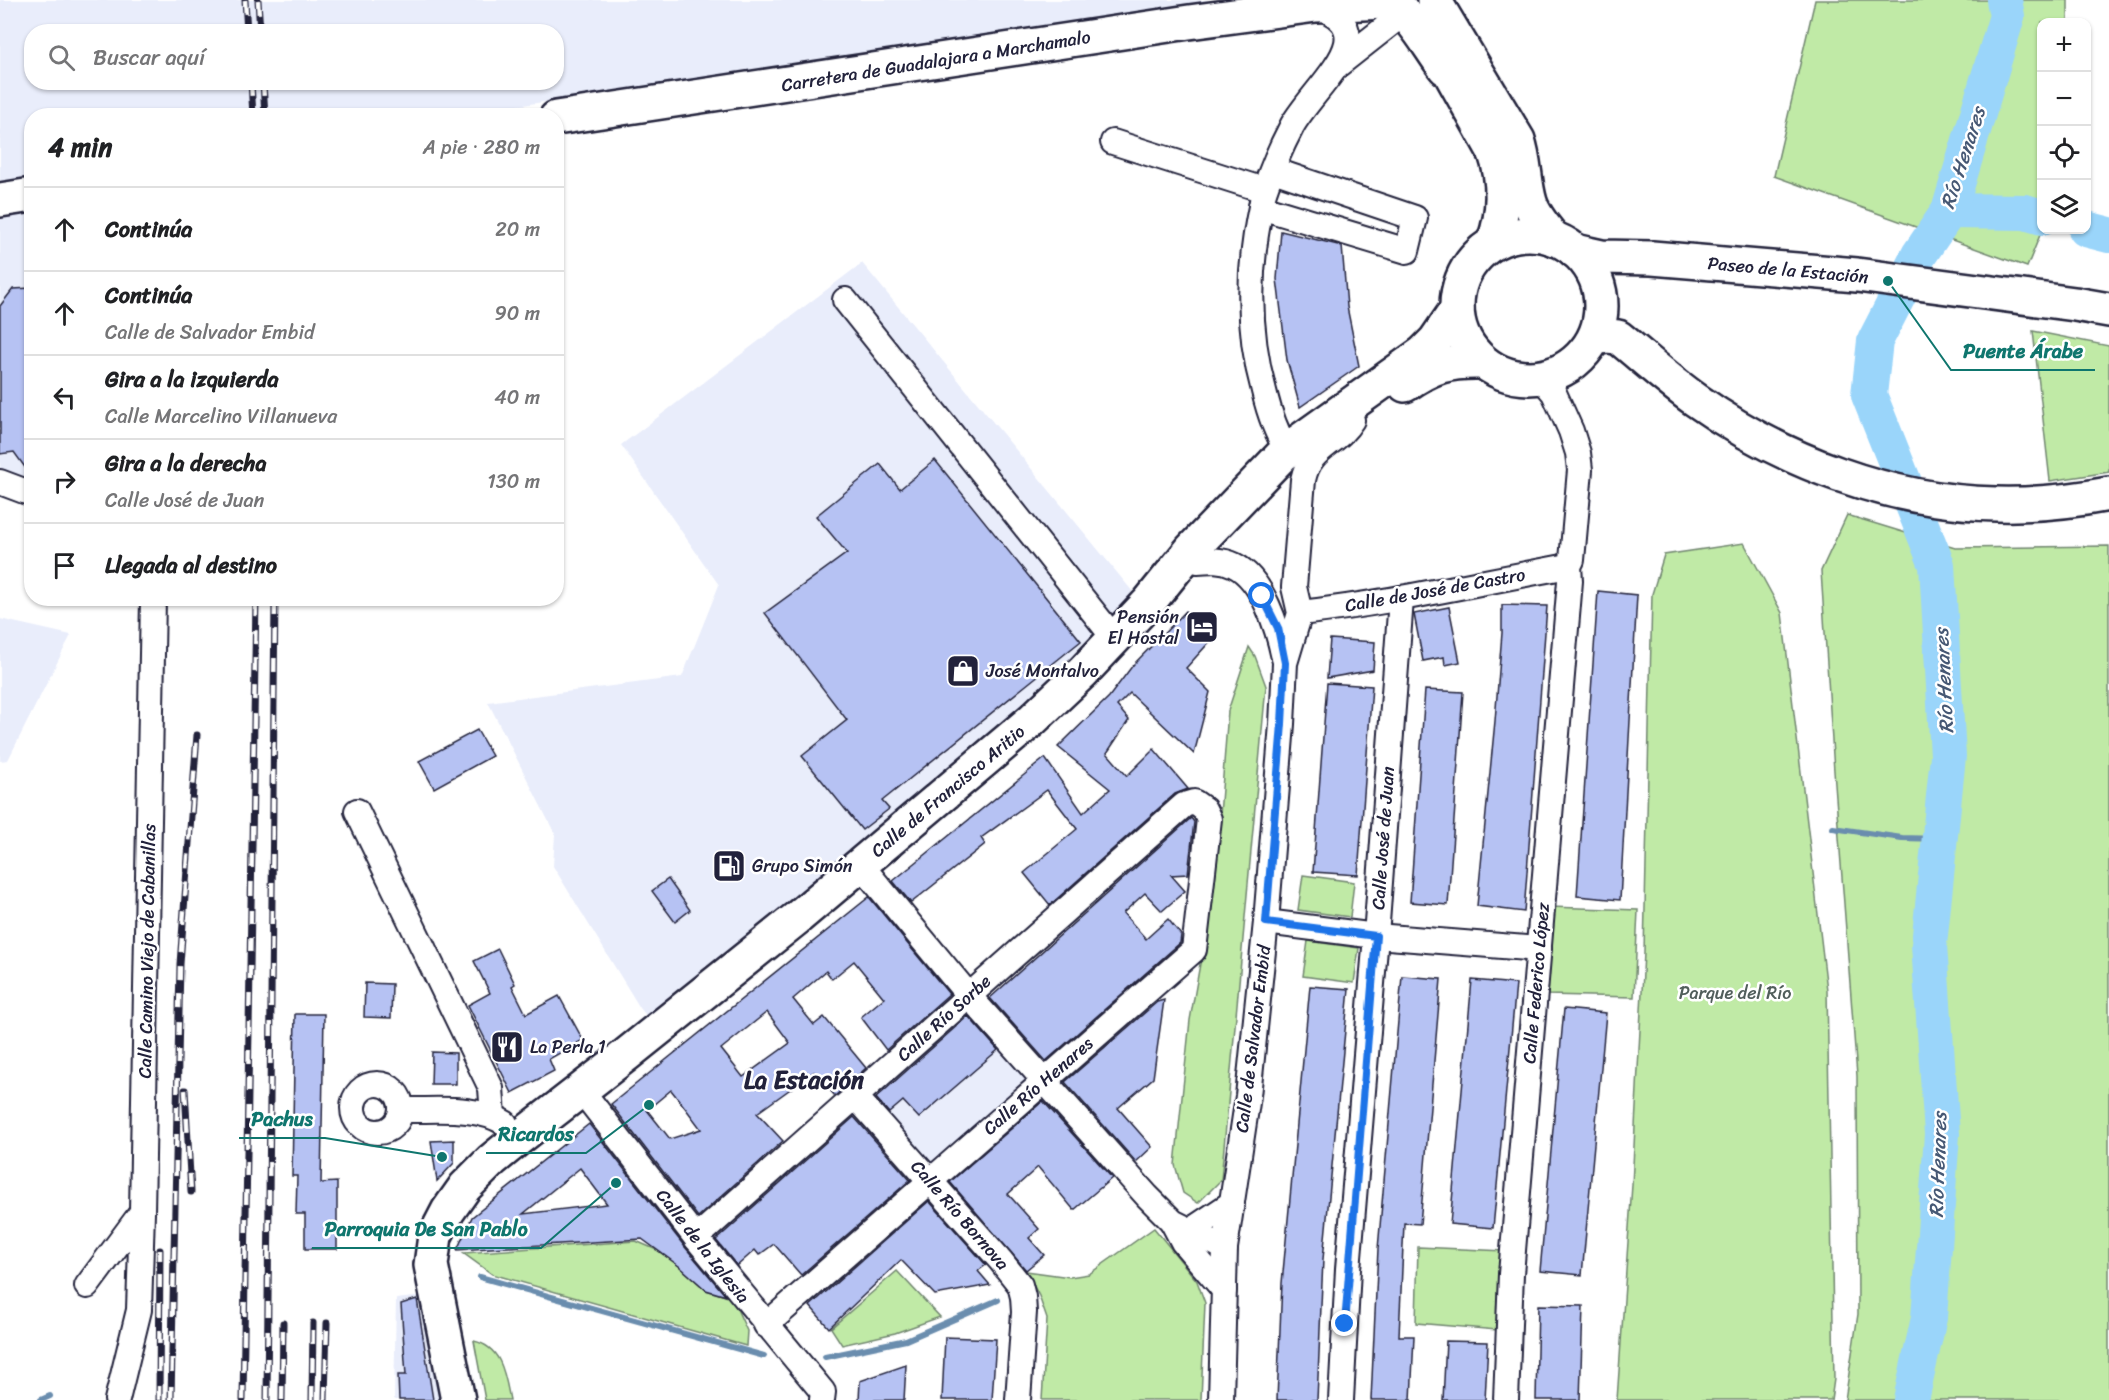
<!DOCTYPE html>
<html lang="es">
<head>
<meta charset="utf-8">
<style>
	body { margin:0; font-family:Sriracha,sans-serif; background:#f6f6f6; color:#202124 }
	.controls { position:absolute; right:18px; top:18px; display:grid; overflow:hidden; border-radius:12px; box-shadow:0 2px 4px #0004 }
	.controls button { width:54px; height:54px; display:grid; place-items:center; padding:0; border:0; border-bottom:2px solid #e0e0e0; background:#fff; color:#202124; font:30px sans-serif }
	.stop { position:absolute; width:18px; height:18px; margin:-14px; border:4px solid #1a73e8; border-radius:50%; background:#fff }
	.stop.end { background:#1a73e8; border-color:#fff; box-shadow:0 2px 6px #0008 }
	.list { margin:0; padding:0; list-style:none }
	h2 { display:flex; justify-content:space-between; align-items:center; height:78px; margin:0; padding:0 24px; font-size:26px }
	h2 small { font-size:20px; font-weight:400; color:#757577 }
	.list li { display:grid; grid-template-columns:39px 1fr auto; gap:18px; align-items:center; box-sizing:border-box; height:84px; padding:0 24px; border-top:2px solid #e0e0e0 }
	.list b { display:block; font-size:22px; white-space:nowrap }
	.list p { margin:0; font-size:20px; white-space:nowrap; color:#757577 }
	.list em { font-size:20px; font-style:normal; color:#757577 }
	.icon { flex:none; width:33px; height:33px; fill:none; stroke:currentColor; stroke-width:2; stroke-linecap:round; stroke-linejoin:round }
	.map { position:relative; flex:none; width:2109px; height:1400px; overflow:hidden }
	.search { position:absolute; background:#fff; box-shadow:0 2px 4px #0004; left:24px; top:24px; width:540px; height:66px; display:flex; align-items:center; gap:15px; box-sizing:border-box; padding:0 21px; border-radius:24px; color:#757577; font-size:22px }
	.panel { position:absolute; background:#fff; box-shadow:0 2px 4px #0004; left:24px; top:108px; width:540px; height:498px; border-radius:24px }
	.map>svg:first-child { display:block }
	.built { fill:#e9edfb; fill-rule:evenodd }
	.green { fill:#c0eaa6; stroke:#718670; stroke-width:1.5 }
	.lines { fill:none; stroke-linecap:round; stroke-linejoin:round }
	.stream { stroke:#6a8dae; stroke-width:6 }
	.river { stroke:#9ad5fa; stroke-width:36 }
	.building { fill:#b6c2f3; stroke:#22223b; stroke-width:1.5; fill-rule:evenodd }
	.street-casing { stroke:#22223b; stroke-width:28 }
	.secondary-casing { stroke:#22223b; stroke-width:38 }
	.primary-casing { stroke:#22223b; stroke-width:38 }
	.street { stroke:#fff; stroke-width:24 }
	.secondary { stroke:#fff; stroke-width:33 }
	.primary { stroke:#fff; stroke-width:33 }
	.rail-casing { stroke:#22223b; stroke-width:7 }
	.rail { stroke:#fff; stroke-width:4.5; stroke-dasharray:14; stroke-linecap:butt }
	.route { stroke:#1a73e8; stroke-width:8 }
	.labels { text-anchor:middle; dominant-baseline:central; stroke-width:5; stroke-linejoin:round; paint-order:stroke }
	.street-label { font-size:18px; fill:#22223b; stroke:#fff }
	.poi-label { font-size:18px; fill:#22223b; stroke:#fff; text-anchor:start }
	.park-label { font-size:18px; fill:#515e5b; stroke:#fff }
	.water-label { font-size:20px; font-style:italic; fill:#465874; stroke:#fff }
	.district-label { font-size:24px; font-weight:bold; fill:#22223b; stroke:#fff }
	.leader { fill:none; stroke:#0f766e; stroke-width:2 }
	.callout-dot { fill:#0f766e; stroke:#fff; stroke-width:2 }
	.callout-label { font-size:20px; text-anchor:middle; font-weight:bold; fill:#0f766e; stroke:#fff; stroke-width:5; stroke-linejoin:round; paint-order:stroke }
</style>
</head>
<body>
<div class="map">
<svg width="2109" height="1400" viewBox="0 0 2109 1400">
	<rect width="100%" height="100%" fill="#fff"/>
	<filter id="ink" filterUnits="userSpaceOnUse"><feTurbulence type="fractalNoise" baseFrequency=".0167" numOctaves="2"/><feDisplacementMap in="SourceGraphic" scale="12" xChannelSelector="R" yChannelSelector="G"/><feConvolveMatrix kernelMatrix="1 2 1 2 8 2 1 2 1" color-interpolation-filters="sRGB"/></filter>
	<g filter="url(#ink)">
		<g class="built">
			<path d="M 0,0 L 1238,0 L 455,115 L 32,116 L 31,485 L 0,473 ZM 32,32 L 556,32 L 556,82 L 32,82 Z"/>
			<path d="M 862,263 L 1133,592 L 1074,654 L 1032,720 L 658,1030 L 640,1008 L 553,866 L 555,834 L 488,702 L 682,677 L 719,585 L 621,445 Z"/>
			<path d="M 0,619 L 71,635 L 8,760 L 0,761 Z"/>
			<path d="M 973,1013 L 1030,1078 L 928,1167 L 872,1101 Z"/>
			<path d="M 423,1296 L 450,1400 L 394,1400 L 396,1299 Z"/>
		</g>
		<g class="green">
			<path d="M 1815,0 L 2068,0 L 2068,22 L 2042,22 L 2042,230 L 2027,267 L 1774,176 Z"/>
			<path d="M 2033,331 L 2109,346 L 2109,472 L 2050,481 Z"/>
			<path d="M 1847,515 L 1955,548 L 2109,546 L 2109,1400 L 1845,1400 L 1858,1314 L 1857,1076 L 1834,771 L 1821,571 Z"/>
			<path d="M 1744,543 L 1782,613 L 1827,990 L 1834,1379 L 1831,1400 L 1617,1400 L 1632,1185 L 1644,953 L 1652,594 L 1664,555 Z"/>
			<path d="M 1249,647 L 1255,656 L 1266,686 L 1221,1180 L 1198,1203 L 1183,1193 L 1175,1165 L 1190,1020 L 1215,880 L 1228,711 Z"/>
			<path d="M 1303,875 L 1354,882 L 1350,917 L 1298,910 Z"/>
			<path d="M 1549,907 L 1638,910 L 1634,997 L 1546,995 Z"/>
			<path d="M 1308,941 L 1359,948 L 1354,983 L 1303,976 Z"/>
			<path d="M 1154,1228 L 1197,1281 L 1205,1303 L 1201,1400 L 1042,1400 L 1047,1319 L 1039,1296 L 1026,1271 L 1070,1277 L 1089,1274 Z"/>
			<path d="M 636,1241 L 659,1251 L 679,1266 L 706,1290 L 732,1298 L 747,1331 L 746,1346 L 492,1274 L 463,1253 Z"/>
			<path d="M 1418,1247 L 1505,1251 L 1497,1330 L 1416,1323 Z"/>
			<path d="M 897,1271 L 940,1317 L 895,1333 L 842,1345 L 831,1328 Z"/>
			<path d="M 474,1341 C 502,1347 505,1375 510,1400 L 485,1400 Z"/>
		</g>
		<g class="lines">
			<g class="stream">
				<path d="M 1833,828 L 1902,838 L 1940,839"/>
				<path d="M 480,1277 L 764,1356"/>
				<path d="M 825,1357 L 906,1340 L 998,1300"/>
				<path d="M 41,1400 L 50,1396"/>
			</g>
			<g class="river">
				<path d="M 1949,211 L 2025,212 L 2042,217"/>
				<path d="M 2086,229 L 2109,235"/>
				<path d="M 1911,1400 L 1929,1318 L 1942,1134 L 1929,945 L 1948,756 L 1937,565 L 1869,395 L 1875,341 L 1919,255 L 1949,211 L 2007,16 L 2004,0"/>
			</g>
		</g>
		<g class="building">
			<path d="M 1281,231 L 1342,246 L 1347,307 L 1359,366 L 1300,407 L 1287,360 L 1277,279 Z"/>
			<path d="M 32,288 L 32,477 L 14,452 L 0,454 L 0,306 L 13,289 Z"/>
			<path d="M 935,460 L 1081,641 L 882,801 L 889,809 L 862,830 L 802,756 L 847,720 L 765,613 L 847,553 L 816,516 L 880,464 L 900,489 Z"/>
			<path d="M 1598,591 L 1637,595 L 1620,900 L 1577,896 Z"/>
			<path d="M 1502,605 L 1547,606 L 1524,912 L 1477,906 L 1495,721 L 1502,633 Z"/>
			<path d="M 1449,607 L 1460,662 L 1445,665 L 1444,657 L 1423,661 L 1414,614 Z"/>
			<path d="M 1186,611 L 1214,637 L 1186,668 L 1210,692 L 1194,754 L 1130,693 L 1117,706 L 1129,720 L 1107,753 L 1127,776 L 1154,749 L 1188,789 L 1175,794 L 1050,905 L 1024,873 L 1077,829 L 1047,790 L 981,838 L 985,844 L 911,903 L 893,881 L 1045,758 L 1083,813 L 1110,789 L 1058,747 L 1109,697 L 1133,665 Z"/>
			<path d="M 1330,639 L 1375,642 L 1373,670 L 1327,678 Z"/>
			<path d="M 1327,683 L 1372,686 L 1358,875 L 1313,872 Z"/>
			<path d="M 1425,690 L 1463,692 L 1448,905 L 1410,902 Z"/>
			<path d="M 477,730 L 492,756 L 434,788 L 419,761 Z"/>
			<path d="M 1191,818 L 1194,822 L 1188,874 L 1171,875 L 1185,891 L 1162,911 L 1145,893 L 1123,913 L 1146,939 L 1168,919 L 1181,935 L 1180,943 L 1046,1061 L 990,998 Z"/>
			<path d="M 668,879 L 690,910 L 675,922 L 652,891 Z"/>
			<path d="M 869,897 L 949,994 L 886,1050 L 861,1017 L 884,998 L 854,961 L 832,979 L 826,971 L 793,999 L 814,1025 L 824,1017 L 866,1068 L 835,1096 L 814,1072 L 757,1113 L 783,1141 L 698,1217 L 611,1104 ZM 767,1012 L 790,1043 L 743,1077 L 721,1049 ZM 671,1090 L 683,1105 L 701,1129 L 670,1139 L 647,1110 Z"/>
			<path d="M 498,949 L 515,984 L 512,986 L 526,1014 L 559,996 L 583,1040 L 549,1059 L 554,1071 L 512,1093 L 468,1005 L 490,993 L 474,961 Z"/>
			<path d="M 1402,976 L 1441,979 L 1420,1224 L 1404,1223 L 1399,1336 L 1414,1336 L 1411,1400 L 1371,1400 L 1378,1249 Z"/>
			<path d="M 1472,980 L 1516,984 L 1493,1228 L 1450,1224 Z"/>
			<path d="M 365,983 L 392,984 L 391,1018 L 364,1017 Z"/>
			<path d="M 1310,986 L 1349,989 L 1323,1259 L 1317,1400 L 1277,1400 L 1282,1283 Z"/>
			<path d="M 1164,1000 L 1153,1078 L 1118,1108 L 1152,1147 L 1136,1162 L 1065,1082 L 1157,1002 Z"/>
			<path d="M 1564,1009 L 1606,1013 L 1582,1275 L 1540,1271 Z"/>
			<path d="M 295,1014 L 324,1014 L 321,1183 L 337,1182 L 337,1249 L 305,1249 L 305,1214 L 296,1214 L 297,1176 L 292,1176 Z"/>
			<path d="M 968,1016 L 998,1050 L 919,1118 L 903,1101 L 889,1113 L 876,1098 Z"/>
			<path d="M 432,1052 L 456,1053 L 456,1084 L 431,1084 Z"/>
			<path d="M 1043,1101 L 1112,1178 L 1074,1210 L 1038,1167 L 1008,1194 L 1039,1229 L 1029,1238 L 1044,1255 L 1026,1270 L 950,1182 Z"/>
			<path d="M 854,1117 L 910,1180 L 801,1275 L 774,1244 L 759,1255 L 755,1250 L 737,1266 L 716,1240 Z"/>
			<path d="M 589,1124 L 685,1247 L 726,1296 L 706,1290 L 679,1266 L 642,1239 L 457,1250 L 472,1217 ZM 580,1168 L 607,1204 L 523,1214 Z"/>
			<path d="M 454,1140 L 454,1163 L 437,1181 L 431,1141 Z"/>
			<path d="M 929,1201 L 986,1265 L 978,1271 L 990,1285 L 935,1295 L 901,1260 L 829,1328 L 810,1306 Z"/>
			<path d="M 417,1299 L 433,1400 L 399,1400 L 398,1375 L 406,1375 L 401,1304 Z"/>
			<path d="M 1538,1305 L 1583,1306 L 1580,1400 L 1536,1400 Z"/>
			<path d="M 945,1337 L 996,1339 L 992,1400 L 942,1400 Z"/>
			<path d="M 1446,1341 L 1488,1342 L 1485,1400 L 1443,1400 Z"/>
			<path d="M 906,1365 L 904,1400 L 859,1400 L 860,1381 Z"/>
		</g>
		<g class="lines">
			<g class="street-casing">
				<g id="street">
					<path d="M 1338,65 L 1404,13"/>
					<path d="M 1113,142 L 1264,190"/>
					<path d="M 1261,207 L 1407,251 L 1415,218 L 1273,170"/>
					<path d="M 845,300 L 1114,638"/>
					<path d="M 1287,450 C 1275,431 1269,412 1264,391 C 1247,330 1248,268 1261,207 C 1262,201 1263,194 1265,189 C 1272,168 1282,145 1292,126 C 1305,102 1342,68 1347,43 C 1351,21 1333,13 1316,5"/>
					<path d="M 0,482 L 32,494"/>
					<path d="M 1197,561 C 1209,560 1222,559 1234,565 C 1263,579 1278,629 1284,658"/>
					<path d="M 1300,613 C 1391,603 1479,582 1569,566"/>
					<path d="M 357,811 L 491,1088 L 493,1116"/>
					<path d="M 861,865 L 969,996 L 1147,1196 L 1173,1222 L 1225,1248"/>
					<path d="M 1266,922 L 1376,936 L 1539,949"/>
					<circle cx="377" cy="1108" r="24"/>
					<path d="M 582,1091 L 696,1238 L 823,1392 L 822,1400"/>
					<path d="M 855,1096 L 1001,1261 L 1020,1285 L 1023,1297 L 1024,1312 L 1018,1400"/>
					<path d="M 402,1110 C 435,1111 477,1105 505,1123"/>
					<path d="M 1173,1223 L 1183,1242 L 1224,1290"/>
					<path d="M 1190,1231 L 1232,1203"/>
					<path d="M 696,1238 L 1184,805 L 1194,802 L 1204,809 L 1209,819 L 1194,950 L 766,1325"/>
					<path d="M 87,1286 L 142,1212 L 153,598"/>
					<path d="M 117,1400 L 139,1310 L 142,1212"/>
					<path d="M 1221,1400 L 1225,1248 L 1248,1096 L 1266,922 L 1282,724 L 1285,663 L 1300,613 L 1294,587 L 1303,480 C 1310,446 1336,446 1352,420"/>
					<path d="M 1341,1400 L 1348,1269 L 1376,936 L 1401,599"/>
					<path d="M 1506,1400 L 1511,1274 L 1570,581 L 1569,566 L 1572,560 L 1580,470 L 1578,453 L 1571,431 L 1554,393 L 1544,381 L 1536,378"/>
				</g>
			</g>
			<g class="secondary-casing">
				<g id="secondary">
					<path d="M 556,118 L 1189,22 L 1316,5 L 1385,2 C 1410,8 1429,48 1445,68"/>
					<path d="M 0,200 L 32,195"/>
					<circle cx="1529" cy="306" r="72"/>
					<path d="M 1575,251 L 1602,257 L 1652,258 L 1857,275 L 2075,304 L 2109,310"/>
					<path d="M 1595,338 L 1607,336 L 1618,337 C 1644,358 1669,381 1696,400 C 1782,461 1890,502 1996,504 C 2034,505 2072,501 2109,494"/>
					<path d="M 1405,385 C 1432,366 1449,361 1482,362"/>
					<path d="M 458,1400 L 431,1265 L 435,1236 L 448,1211 L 465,1187 L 492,1160 L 519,1138 L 626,1055 L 797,918 L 1032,720 L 1083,672 L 1149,602 L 1191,550 L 1287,450 L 1423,353 L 1435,341 L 1457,309"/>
				</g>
			</g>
			<g class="primary-casing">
				<g id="primary">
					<path d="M 1434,0 L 1518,140 C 1525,160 1524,182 1530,202 C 1534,216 1545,228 1554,239"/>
					<path d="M 1435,36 L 1453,78 L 1495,153 C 1505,182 1504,213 1494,242"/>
				</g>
			</g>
			<use href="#street" class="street"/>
			<use href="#secondary" class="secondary"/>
			<use href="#primary" class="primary"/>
			<g class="rail-casing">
				<g id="rail">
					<path d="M 245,0 L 247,32"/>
					<path d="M 258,0 L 260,32"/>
					<path d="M 251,82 L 253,116"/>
					<path d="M 263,82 L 265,116"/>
					<path d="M 185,1090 L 191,1192"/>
					<path d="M 159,1400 L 160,1250"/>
					<path d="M 171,1400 L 180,964 L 197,735"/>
					<path d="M 243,1400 L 256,598"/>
					<path d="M 267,1400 L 275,598"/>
					<path d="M 282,1400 L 283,1323"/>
					<path d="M 312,1400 L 313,1323"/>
					<path d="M 325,1400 L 327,1323"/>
				</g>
			</g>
			<use href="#rail" class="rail"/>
		</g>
	</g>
	<g class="lines" filter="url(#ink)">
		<path class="route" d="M 1262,596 L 1278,628 L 1285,663 L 1282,724 L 1266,922 L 1376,936 L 1345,1324"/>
	</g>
	<defs>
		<g id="hotel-square" transform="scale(1.725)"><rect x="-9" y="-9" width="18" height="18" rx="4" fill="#22223b" stroke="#fff"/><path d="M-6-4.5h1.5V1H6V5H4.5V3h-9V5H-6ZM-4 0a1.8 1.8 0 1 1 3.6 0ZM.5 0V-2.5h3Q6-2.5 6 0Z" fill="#fff"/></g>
		<g id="shop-square" transform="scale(1.725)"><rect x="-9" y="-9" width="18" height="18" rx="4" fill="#22223b" stroke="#fff"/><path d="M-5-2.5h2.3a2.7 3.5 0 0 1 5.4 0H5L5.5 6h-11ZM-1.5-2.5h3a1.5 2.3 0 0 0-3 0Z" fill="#fff"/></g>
		<g id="fuel-square" transform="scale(1.725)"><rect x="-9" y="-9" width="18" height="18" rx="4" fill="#22223b" stroke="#fff"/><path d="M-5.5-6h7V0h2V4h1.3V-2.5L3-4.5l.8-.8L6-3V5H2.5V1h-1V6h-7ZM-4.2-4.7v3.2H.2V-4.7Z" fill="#fff"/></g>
		<g id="restaurant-square" transform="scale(1.725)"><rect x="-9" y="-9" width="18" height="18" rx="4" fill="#22223b" stroke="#fff"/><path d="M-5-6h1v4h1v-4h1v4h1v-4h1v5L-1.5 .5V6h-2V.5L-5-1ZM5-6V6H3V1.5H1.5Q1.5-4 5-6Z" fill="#fff"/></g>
	</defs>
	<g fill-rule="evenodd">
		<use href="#hotel-square" x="1202" y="627"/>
		<use href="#shop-square" x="963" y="671"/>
		<use href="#fuel-square" x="729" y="866"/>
		<use href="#restaurant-square" x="507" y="1047"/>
	</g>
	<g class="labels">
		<g class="street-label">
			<text transform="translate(936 61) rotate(-9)">Carretera de Guadalajara a Marchamalo</text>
			<text transform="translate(1788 270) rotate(5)">Paseo de la Estación</text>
			<text transform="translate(1435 590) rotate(-10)">Calle de José de Castro</text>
			<text transform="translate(948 791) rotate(-40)">Calle de Francisco Aritio</text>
			<text transform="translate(1383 838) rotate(-86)">Calle José de Juan</text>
			<text transform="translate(147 951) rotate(-89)">Calle Camino Viejo de Cabanillas</text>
			<text transform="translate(1536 983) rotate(-85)">Calle Federico López</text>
			<text transform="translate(944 1018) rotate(-42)">Calle Río Sorbe</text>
			<text transform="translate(1253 1039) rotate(-83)">Calle de Salvador Embid</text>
			<text transform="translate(1038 1086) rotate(-41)">Calle Río Henares</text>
			<text transform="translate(960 1215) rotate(49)">Calle Río Bornova</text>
			<text transform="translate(703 1246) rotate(52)">Calle de la Iglesia</text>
		</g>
		<g class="poi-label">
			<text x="1179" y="617" text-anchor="end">Pensión<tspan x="1179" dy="21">El Hostal</tspan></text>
			<text x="986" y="671">José Montalvo</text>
			<text x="752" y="866">Grupo Simón</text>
			<text x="530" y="1047">La Perla 1</text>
		</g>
		<g class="park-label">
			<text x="1735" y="993">Parque del Río</text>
		</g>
		<g class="water-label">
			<text transform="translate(1963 158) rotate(-72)">Río Henares</text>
			<text transform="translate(1944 681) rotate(-93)">Río Henares</text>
			<text transform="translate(1938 1165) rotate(-88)">Río Henares</text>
		</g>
		<g class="district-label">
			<text x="804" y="1080">La Estación</text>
		</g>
	</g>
	<path class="leader" d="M1888 281L1951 370H2095M442 1157L325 1138H239M649 1105L586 1153H486M616 1183L541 1248H312"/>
	<g class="callout-dot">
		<circle cx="1888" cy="281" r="6"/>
		<circle cx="442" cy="1157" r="6"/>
		<circle cx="649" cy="1105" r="6"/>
		<circle cx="616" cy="1183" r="6"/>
	</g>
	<g class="callout-label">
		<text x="2023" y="358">Puente Árabe</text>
		<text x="282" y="1126">Pachus</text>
		<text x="536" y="1141">Ricardos</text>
		<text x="426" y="1236">Parroquia De San Pablo</text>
	</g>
</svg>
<div class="controls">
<button>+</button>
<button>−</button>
<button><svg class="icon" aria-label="locate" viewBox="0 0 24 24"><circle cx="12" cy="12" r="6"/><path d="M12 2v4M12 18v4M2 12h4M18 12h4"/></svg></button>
<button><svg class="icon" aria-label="layers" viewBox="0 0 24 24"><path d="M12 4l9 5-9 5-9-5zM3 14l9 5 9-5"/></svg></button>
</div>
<div class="stop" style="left:1262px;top:596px"></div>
<div class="stop end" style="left:1345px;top:1324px"></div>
<div class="search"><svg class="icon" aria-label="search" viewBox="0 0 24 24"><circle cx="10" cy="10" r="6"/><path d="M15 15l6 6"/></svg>Buscar aquí</div>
<section class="panel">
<h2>4 min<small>A pie · 280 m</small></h2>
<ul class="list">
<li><svg class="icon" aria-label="ahead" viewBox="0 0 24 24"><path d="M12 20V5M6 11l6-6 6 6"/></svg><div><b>Continúa</b></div><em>20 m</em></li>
<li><svg class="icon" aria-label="ahead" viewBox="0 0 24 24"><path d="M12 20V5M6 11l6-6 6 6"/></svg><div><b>Continúa</b><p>Calle de Salvador Embid</p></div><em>90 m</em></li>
<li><svg class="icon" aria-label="left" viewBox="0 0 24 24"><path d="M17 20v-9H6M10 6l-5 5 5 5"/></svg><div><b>Gira a la izquierda</b><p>Calle Marcelino Villanueva</p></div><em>40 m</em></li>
<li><svg class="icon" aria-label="right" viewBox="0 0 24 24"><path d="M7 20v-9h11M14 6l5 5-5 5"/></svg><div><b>Gira a la derecha</b><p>Calle José de Juan</p></div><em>130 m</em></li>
<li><svg class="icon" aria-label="arrive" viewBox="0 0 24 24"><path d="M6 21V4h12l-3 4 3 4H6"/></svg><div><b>Llegada al destino</b></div></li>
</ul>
</section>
</div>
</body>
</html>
